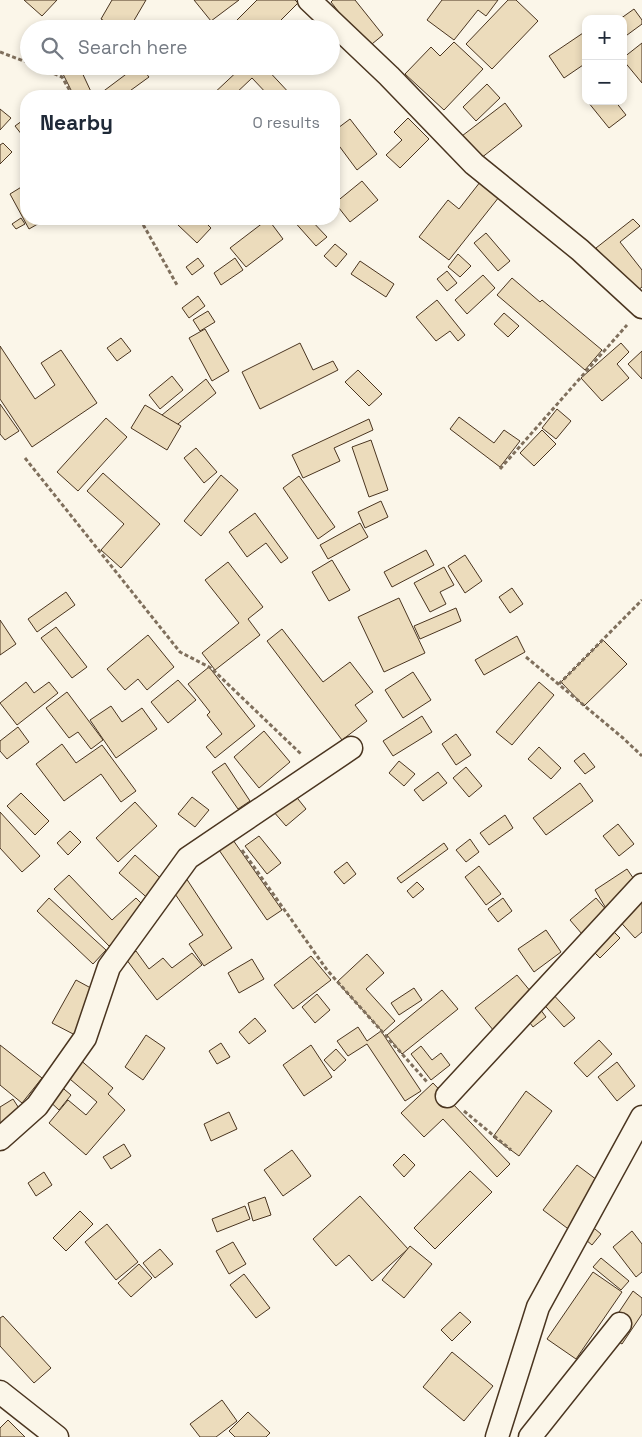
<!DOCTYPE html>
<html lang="en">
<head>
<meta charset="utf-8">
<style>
	body { margin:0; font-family:"Space Grotesk",sans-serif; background:#f6f6f7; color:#1f2937 }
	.controls { position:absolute; right:15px; top:15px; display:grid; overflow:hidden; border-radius:10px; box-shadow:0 2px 8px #0003 }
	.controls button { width:45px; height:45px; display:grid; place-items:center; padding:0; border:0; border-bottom:1px solid #e0e1e3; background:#fff; color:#1f2937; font:25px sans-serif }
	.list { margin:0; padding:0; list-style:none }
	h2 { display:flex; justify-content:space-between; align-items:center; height:65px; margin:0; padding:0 20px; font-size:21px }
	h2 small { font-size:16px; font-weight:400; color:#747a83 }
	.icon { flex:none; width:28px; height:28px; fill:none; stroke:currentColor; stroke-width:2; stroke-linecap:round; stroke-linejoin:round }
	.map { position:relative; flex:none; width:642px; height:1437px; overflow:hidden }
	.search { position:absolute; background:#fff; box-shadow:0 2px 8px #0003; left:20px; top:20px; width:320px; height:55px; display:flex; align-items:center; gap:12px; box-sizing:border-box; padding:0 18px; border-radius:28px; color:#747a83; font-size:19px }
	.panel { position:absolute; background:#fff; box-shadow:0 2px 8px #0003; left:20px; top:90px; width:320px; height:135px; border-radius:20px }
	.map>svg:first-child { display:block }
	.building { fill:#ecdcbc; stroke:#4a3520 }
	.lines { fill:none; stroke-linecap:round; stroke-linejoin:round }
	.minor-casing { stroke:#4a3520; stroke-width:25 }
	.path { stroke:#7f6f5c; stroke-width:3; stroke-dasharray:4 2.5; stroke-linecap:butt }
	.minor { stroke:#fbf6e9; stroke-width:22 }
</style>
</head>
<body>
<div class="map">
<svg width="642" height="1437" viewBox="0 0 642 1437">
	<rect width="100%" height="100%" fill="#fbf6e9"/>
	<g class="building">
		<path d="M 24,0 L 57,0 L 42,16 Z"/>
		<path d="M 112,0 L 146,0 L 129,29 L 118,29 L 101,19 Z"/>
		<path d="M 194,0 L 239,0 L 211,21 Z"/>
		<path d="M 257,0 L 295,0 L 298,3 L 272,29 L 238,29 L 233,24 Z"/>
		<path d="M 333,0 L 355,0 L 383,35 L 367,48 L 331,2 Z"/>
		<path d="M 442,0 L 498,0 L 486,16 L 478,10 L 454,40 L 427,20 Z"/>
		<path d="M 508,0 L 516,0 L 538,21 L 492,69 L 466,44 Z"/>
		<path d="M 634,9 L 642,20 L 642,24 L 623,38 L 623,19 L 620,19 Z"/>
		<path d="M 586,31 L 586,63 L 564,78 L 549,56 Z"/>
		<path d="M 454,42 L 483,69 L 444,110 L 405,74 L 431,47 L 440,56 Z"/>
		<path d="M 642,43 L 642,83 L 623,60 L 623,58 Z"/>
		<path d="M 59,66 L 79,66 L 93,96 L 74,96 Z"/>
		<path d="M 137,66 L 140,66 L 149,77 L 127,93 L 129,96 L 97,96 Z"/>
		<path d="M 243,66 L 264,66 L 292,96 L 269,96 L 252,78 L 233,96 L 211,96 Z"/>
		<path d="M 487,84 L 500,98 L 476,121 L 463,107 Z"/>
		<path d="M 590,101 L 615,101 L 626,115 L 609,128 L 588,102 Z"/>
		<path d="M 505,103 L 522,126 L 476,162 L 458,139 Z"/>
		<path d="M 0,109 L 11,118 L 0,130 Z"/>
		<path d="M 26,118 L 26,140 L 15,126 Z"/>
		<path d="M 408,118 L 429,139 L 400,168 L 386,155 L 402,140 L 394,132 Z"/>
		<path d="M 350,119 L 377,154 L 357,170 L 334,139 L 334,131 Z"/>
		<path d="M 3,143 L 12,152 L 0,164 L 0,145 Z"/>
		<path d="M 484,177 L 503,192 L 449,260 L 419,237 L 448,200 L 459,209 Z"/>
		<path d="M 362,181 L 378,200 L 350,222 L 335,203 Z"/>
		<path d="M 23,186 L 26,191 L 26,219 L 42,219 L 43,221 L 29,229 L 10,194 Z"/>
		<path d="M 21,218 L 25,224 L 16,229 L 12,224 Z"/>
		<path d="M 184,219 L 202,219 L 211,228 L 197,243 L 178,225 Z"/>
		<path d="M 268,219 L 283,239 L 246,267 L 230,248 Z"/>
		<path d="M 292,219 L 310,219 L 327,237 L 316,246 Z"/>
		<path d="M 633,219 L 640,226 L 620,242 L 642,270 L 642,287 L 633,294 L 596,248 Z"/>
		<path d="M 486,233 L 510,261 L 498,271 L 474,243 Z"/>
		<path d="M 335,244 L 347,254 L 336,267 L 324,256 Z"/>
		<path d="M 458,254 L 471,266 L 460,277 L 448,267 Z"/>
		<path d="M 198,258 L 204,266 L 192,275 L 186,267 Z"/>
		<path d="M 235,258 L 243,270 L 221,285 L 214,273 Z"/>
		<path d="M 360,261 L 394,284 L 386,297 L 351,274 Z"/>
		<path d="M 447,271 L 457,283 L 447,291 L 437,279 Z"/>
		<path d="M 483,275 L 495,288 L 467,314 L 455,300 Z"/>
		<path d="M 512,278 L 540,302 L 542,300 L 602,350 L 585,370 L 497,295 Z"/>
		<path d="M 198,296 L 205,306 L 189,318 L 182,308 Z"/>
		<path d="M 437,300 L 465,335 L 458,341 L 450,331 L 436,341 L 416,317 Z"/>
		<path d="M 208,311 L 215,322 L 200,331 L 193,320 Z"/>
		<path d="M 504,313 L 519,326 L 508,337 L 494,324 Z"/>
		<path d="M 205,329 L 229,371 L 212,381 L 189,338 Z"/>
		<path d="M 121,338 L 131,351 L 117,361 L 107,348 Z"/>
		<path d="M 300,343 L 313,370 L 333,361 L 338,370 L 260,409 L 242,372 Z"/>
		<path d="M 621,343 L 629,352 L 617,364 L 629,378 L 602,401 L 581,378 Z"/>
		<path d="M 0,346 L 35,399 L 55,385 L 41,363 L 61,350 L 97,403 L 32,447 L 0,399 Z"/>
		<path d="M 642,351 L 642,379 L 628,364 Z"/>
		<path d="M 358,370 L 382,394 L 369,406 L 345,382 Z"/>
		<path d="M 172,376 L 183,390 L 160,409 L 149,395 Z"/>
		<path d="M 206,379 L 216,393 L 173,428 L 162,415 Z"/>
		<path d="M 0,404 L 19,431 L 5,440 L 0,434 Z"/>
		<path d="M 145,405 L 181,426 L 167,450 L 131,428 Z"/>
		<path d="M 557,409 L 571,421 L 556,439 L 542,428 Z"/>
		<path d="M 459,417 L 494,443 L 504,430 L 520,441 L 500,467 L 450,429 Z"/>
		<path d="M 106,418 L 127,437 L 78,491 L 57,472 Z"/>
		<path d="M 369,419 L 373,430 L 334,448 L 340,461 L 303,478 L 292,455 Z"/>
		<path d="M 542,430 L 556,444 L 534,466 L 520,453 Z"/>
		<path d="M 371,440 L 388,490 L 369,497 L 352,447 Z"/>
		<path d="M 196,448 L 217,472 L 204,483 L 184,458 Z"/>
		<path d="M 103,473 L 160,524 L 121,568 L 101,550 L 124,524 L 87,491 Z"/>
		<path d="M 221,475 L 238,490 L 201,536 L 184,521 Z"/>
		<path d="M 299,476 L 335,527 L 318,539 L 283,488 Z"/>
		<path d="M 381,501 L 388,517 L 365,528 L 358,512 Z"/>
		<path d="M 255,513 L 288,558 L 281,563 L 266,543 L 247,557 L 229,532 Z"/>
		<path d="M 360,523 L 368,537 L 328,559 L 320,545 Z"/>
		<path d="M 426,550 L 434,565 L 392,587 L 384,572 Z"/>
		<path d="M 465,555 L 482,581 L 465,593 L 448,566 Z"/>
		<path d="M 332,560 L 350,590 L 329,601 L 312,572 Z"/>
		<path d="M 228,562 L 263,607 L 248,619 L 260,635 L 215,670 L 202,653 L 239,623 L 205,580 Z"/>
		<path d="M 444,567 L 454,585 L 440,592 L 446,604 L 430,612 L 414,583 Z"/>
		<path d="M 512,588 L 523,604 L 510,613 L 499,597 Z"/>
		<path d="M 66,592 L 75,605 L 37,632 L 28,619 Z"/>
		<path d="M 399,598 L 425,653 L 384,672 L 358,617 Z"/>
		<path d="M 456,608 L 461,621 L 420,639 L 414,626 Z"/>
		<path d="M 0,620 L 16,644 L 0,655 Z"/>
		<path d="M 56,627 L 87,667 L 72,678 L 41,638 Z"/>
		<path d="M 282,629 L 323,682 L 350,662 L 373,692 L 355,705 L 367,721 L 342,740 L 267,641 Z"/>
		<path d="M 148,635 L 174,667 L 147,690 L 138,679 L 125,690 L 107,669 Z"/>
		<path d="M 517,636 L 525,652 L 484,675 L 475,660 Z"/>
		<path d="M 603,640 L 627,664 L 584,706 L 561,682 Z"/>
		<path d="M 209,667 L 255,726 L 215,758 L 206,747 L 222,734 L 207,715 L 210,712 L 188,684 Z"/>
		<path d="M 413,672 L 431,700 L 403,718 L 385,690 Z"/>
		<path d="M 178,680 L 196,700 L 168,723 L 151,702 Z"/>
		<path d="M 26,682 L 34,693 L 49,682 L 58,693 L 17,725 L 0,703 Z"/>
		<path d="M 539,682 L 554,695 L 512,745 L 496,732 Z"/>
		<path d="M 67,692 L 103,740 L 91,749 L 78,732 L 69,738 L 46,708 Z"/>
		<path d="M 111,706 L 122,722 L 142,708 L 157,729 L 116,758 L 90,720 Z"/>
		<path d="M 422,716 L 432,732 L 393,756 L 383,741 Z"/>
		<path d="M 18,727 L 29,742 L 7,759 L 0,751 L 0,741 Z"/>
		<path d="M 264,731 L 290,762 L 259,788 L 234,757 Z"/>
		<path d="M 456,734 L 471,755 L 456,765 L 442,744 Z"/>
		<path d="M 62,744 L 76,763 L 102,745 L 136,791 L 121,802 L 101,774 L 64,801 L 36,764 Z"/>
		<path d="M 539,747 L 561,768 L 551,779 L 528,759 Z"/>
		<path d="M 584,753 L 595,767 L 585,774 L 574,761 Z"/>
		<path d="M 399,761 L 415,774 L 404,786 L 389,773 Z"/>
		<path d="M 225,763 L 250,801 L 238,809 L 212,772 Z"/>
		<path d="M 466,767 L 482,786 L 469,797 L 453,778 Z"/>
		<path d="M 438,772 L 447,783 L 423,801 L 414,790 Z"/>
		<path d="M 580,783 L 593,801 L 546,835 L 533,818 Z"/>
		<path d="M 21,793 L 49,821 L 35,835 L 7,806 Z"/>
		<path d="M 294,794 L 306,809 L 286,826 L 273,811 Z"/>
		<path d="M 192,797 L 209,810 L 195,827 L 178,814 Z"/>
		<path d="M 135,802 L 157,826 L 118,862 L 96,838 Z"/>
		<path d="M 0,812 L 40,856 L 22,872 L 0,848 Z"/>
		<path d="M 505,815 L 513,828 L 489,845 L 480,833 Z"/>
		<path d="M 618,824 L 634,844 L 619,856 L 603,836 Z"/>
		<path d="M 70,831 L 81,842 L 68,855 L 57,843 Z"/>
		<path d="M 259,836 L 281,863 L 267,874 L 245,846 Z"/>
		<path d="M 470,839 L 479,852 L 466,862 L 456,850 Z"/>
		<path d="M 233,840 L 282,910 L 267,920 L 219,850 Z"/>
		<path d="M 444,843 L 448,849 L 401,883 L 397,878 Z"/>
		<path d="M 135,855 L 168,885 L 152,902 L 119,873 Z"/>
		<path d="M 347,862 L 356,874 L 344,884 L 334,872 Z"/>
		<path d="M 479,866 L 501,894 L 486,905 L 465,877 Z"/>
		<path d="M 627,869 L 640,888 L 607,910 L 595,890 Z"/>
		<path d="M 69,875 L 112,920 L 136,898 L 147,909 L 109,946 L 54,889 Z"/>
		<path d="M 186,878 L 232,948 L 204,966 L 189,944 L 203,935 L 171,888 Z"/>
		<path d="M 417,882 L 424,889 L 413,898 L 407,891 Z"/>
		<path d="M 642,892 L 642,932 L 635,938 L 615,916 Z"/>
		<path d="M 49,898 L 106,950 L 93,964 L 37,911 Z"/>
		<path d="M 503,898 L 512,911 L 498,922 L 488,909 Z"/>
		<path d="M 596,898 L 608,912 L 582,934 L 570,920 Z"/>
		<path d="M 608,926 L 620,938 L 600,958 L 588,946 Z"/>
		<path d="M 546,930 L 561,952 L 534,972 L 518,949 Z"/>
		<path d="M 136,951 L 149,969 L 163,958 L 172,968 L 192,953 L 202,965 L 157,1000 L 126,959 Z"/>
		<path d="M 367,954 L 384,973 L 366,989 L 395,1021 L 383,1032 L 337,982 Z"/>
		<path d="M 311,956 L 331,980 L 293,1009 L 274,985 Z"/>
		<path d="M 252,959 L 264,979 L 239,993 L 228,973 Z"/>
		<path d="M 517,975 L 536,998 L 494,1031 L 475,1008 Z"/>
		<path d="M 76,980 L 100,993 L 77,1036 L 52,1023 Z"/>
		<path d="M 414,988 L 422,1000 L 399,1015 L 391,1003 Z"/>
		<path d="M 442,990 L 458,1009 L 402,1054 L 387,1035 Z"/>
		<path d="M 549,990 L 575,1018 L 564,1027 L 539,999 Z"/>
		<path d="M 317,994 L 330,1010 L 315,1023 L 302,1007 Z"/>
		<path d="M 537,1005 L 546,1017 L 533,1027 L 524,1015 Z"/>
		<path d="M 255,1018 L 266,1031 L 249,1044 L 239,1032 Z"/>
		<path d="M 358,1027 L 367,1041 L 381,1031 L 421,1091 L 405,1101 L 367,1044 L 348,1056 L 337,1041 Z"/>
		<path d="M 146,1035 L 165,1048 L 143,1080 L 125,1067 Z"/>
		<path d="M 599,1040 L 612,1054 L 587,1077 L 574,1063 Z"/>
		<path d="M 221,1043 L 230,1057 L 217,1064 L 209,1051 Z"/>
		<path d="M 0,1045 L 42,1078 L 22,1103 L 0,1085 Z"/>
		<path d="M 311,1045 L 332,1077 L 304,1096 L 283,1065 Z"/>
		<path d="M 421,1046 L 432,1060 L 441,1053 L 450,1065 L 431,1080 L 411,1054 Z"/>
		<path d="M 336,1049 L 346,1060 L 334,1071 L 324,1060 Z"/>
		<path d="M 78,1058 L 113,1088 L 108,1094 L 125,1110 L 86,1155 L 49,1123 L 68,1100 L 86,1115 L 97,1102 L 64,1074 Z"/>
		<path d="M 617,1062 L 635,1086 L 617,1101 L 598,1077 Z"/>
		<path d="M 433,1083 L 510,1164 L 497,1177 L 443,1119 L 424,1137 L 401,1113 Z"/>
		<path d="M 58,1084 L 71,1095 L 59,1110 L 46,1098 Z"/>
		<path d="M 526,1091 L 552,1111 L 519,1156 L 493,1137 Z"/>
		<path d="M 13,1099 L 22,1113 L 0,1127 L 0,1107 Z"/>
		<path d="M 229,1112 L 237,1129 L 211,1141 L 204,1124 Z"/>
		<path d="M 124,1144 L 131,1156 L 111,1169 L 103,1157 Z"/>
		<path d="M 292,1150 L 311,1176 L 283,1196 L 264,1170 Z"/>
		<path d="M 404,1154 L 415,1165 L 404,1177 L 393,1165 Z"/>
		<path d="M 577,1165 L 609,1189 L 575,1234 L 543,1210 Z"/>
		<path d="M 470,1171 L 492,1192 L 435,1249 L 414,1228 Z"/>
		<path d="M 44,1172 L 52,1185 L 36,1196 L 28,1183 Z"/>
		<path d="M 360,1196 L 408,1249 L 372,1281 L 349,1255 L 336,1266 L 313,1239 Z"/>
		<path d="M 265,1197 L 271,1215 L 253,1221 L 248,1203 Z"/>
		<path d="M 245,1206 L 250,1219 L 217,1232 L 212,1219 Z"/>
		<path d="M 80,1211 L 93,1224 L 66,1251 L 53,1238 Z"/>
		<path d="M 107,1224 L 138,1262 L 116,1280 L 85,1242 Z"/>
		<path d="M 589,1224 L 601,1234 L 592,1245 L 580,1235 Z"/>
		<path d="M 632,1231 L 642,1244 L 642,1272 L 636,1277 L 613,1247 Z"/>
		<path d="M 233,1242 L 246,1264 L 229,1274 L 216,1251 Z"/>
		<path d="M 410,1246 L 432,1264 L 404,1298 L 382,1280 Z"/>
		<path d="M 160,1249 L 173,1264 L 155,1278 L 143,1263 Z"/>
		<path d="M 601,1258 L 629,1281 L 621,1290 L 593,1267 Z"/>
		<path d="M 139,1264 L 152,1278 L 131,1297 L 118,1283 Z"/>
		<path d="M 593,1272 L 622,1292 L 576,1359 L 547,1339 Z"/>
		<path d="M 244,1274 L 270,1308 L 256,1318 L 230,1285 Z"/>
		<path d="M 633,1291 L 642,1298 L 642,1314 L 622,1344 L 605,1333 Z"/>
		<path d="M 460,1312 L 471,1322 L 452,1341 L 441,1330 Z"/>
		<path d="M 3,1316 L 51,1368 L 34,1383 L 0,1346 L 0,1318 Z"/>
		<path d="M 452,1352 L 493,1386 L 464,1421 L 423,1387 Z"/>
		<path d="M 222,1400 L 237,1421 L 216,1437 L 200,1437 L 190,1424 Z"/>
		<path d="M 248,1412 L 270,1433 L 266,1437 L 235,1437 L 229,1431 Z"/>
		<path d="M 8,1420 L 25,1437 L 0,1437 L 0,1428 Z"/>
	</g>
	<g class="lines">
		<g class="minor-casing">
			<g id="minor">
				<path d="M 309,0 L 389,76 L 474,164 L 580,250 L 642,307"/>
				<path d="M 447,1096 L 642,885"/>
				<path d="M 0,1139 L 37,1106 L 85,1038 L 109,967 L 188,858 L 351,748"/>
				<path d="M 0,1392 L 57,1437"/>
				<path d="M 497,1437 L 538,1307 L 642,1117"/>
				<path d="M 530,1437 L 620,1324"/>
			</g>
		</g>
		<g class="path">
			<path d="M 0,52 L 29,63"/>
			<path d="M 36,66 L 62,77 L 73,96"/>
			<path d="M 140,219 L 177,285"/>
			<path d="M 25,458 L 180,652 L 211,668 L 301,754"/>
			<path d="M 500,469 L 627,325"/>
			<path d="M 526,657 L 623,738 L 642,756"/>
			<path d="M 559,684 L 642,600"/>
			<path d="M 242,850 L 327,970 L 428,1083"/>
			<path d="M 464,1111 L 511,1150"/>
		</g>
		<use href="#minor" class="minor"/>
	</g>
</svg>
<div class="controls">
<button>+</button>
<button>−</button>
</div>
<div class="search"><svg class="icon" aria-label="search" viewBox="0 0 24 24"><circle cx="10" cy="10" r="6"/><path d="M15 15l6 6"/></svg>Search here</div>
<section class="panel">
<h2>Nearby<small>0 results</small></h2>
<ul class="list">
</ul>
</section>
</div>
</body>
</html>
